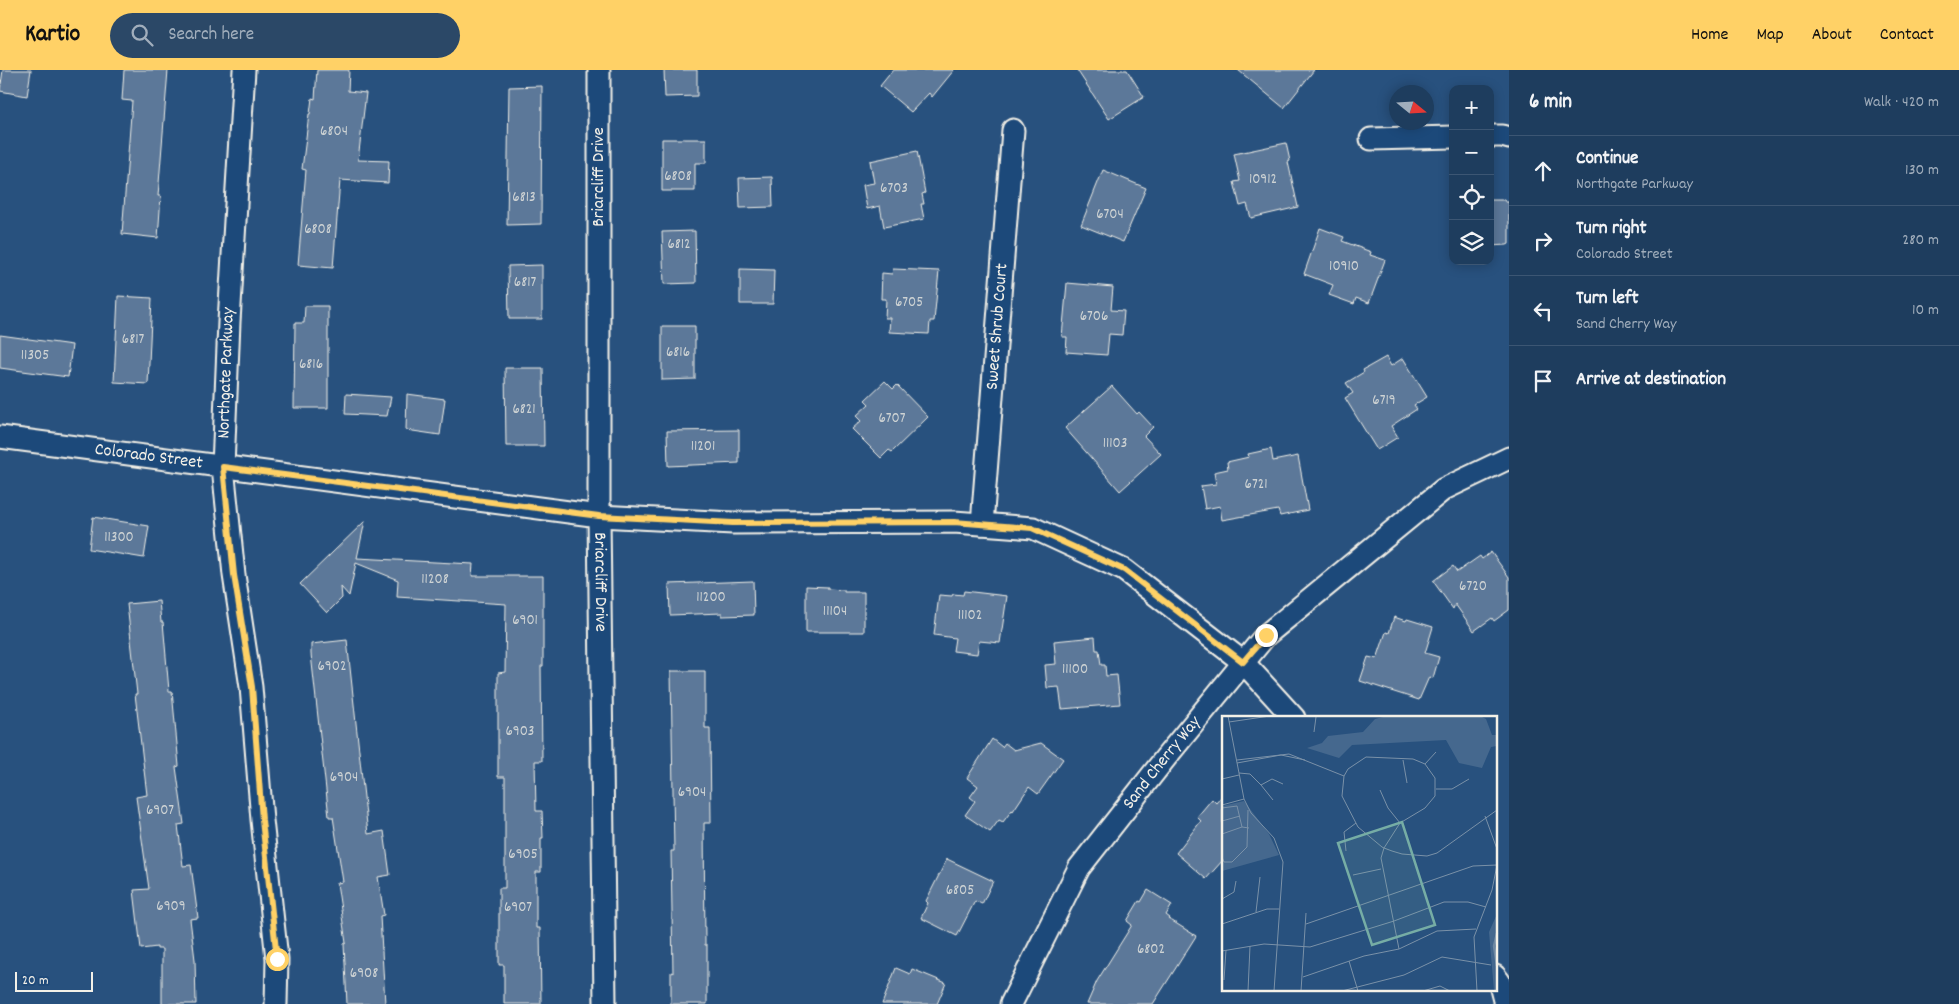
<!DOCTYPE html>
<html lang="en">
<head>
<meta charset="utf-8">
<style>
	body { margin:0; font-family:Dekko,sans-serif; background:#2b4867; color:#f1f3f6 }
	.controls { position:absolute; right:15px; top:15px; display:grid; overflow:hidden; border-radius:10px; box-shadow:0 2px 12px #0003 }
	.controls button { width:45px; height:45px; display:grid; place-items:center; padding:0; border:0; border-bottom:1px solid #3c5673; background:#1e3d5e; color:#f1f3f6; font:25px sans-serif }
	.compass { position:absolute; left:1389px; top:15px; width:45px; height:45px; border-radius:50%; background:#1e3d5e; box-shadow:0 2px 12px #0003; rotate:108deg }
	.scale { position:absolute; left:15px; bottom:12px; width:78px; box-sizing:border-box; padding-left:5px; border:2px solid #f4f1e8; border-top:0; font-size:14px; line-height:18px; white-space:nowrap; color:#f4f1e8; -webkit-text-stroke:4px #1f4a7a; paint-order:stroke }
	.stop { position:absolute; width:15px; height:15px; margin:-11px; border:4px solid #ffd166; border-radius:50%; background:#fff }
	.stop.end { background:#ffd166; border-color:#fff; box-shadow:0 1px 5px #0008 }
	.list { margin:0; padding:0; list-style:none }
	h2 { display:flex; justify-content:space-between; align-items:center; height:65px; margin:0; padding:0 20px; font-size:21px }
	h2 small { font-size:16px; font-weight:400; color:#a1aebc }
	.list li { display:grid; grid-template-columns:32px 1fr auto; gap:15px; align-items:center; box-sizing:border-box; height:70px; padding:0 20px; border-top:1px solid #3c5673 }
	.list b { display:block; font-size:19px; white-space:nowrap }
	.list p { margin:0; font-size:16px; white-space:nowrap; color:#a1aebc }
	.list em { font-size:16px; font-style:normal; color:#a1aebc }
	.icon { flex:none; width:28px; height:28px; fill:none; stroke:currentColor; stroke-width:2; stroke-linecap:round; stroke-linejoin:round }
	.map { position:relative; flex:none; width:1509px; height:934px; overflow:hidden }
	header { display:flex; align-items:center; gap:30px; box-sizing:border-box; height:70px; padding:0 25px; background:#ffd166; color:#111 }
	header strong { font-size:24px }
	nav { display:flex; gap:28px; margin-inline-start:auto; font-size:18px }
	.search { width:350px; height:45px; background:#2b4867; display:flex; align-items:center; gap:12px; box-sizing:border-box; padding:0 18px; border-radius:28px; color:#a1aebc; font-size:19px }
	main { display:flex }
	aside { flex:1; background:#1e3d5e }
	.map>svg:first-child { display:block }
	.building { fill:#5b7899; stroke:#f4f1e8 }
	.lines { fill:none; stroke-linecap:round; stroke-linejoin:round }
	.minor-casing { stroke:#f4f1e8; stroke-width:25 }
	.minor { stroke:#1f4a7a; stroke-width:21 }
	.route { stroke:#ffd166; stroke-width:6 }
	.labels { text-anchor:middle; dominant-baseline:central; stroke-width:4; stroke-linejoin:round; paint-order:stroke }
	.number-label { font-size:15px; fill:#ced3d4 }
	.street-label { font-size:18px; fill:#f4f1e8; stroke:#1f4a7a }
	.inset-river { fill:none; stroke:#6e88a2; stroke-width:2.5 }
	.inset-road { fill:none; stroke:#7a91a8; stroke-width:1 }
	.view { fill:#76ada5; fill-opacity:0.15; stroke:#76ada5; stroke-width:2.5 }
	.inset-edge { fill:none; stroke:#f4f1e8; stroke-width:2.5 }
</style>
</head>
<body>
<header>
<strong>Kartio</strong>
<div class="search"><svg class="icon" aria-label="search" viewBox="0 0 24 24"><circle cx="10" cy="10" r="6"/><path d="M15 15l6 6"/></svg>Search here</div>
<nav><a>Home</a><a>Map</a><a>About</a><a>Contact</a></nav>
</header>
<main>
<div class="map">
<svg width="1509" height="934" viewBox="0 0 1509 934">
	<rect width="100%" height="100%" fill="#28517e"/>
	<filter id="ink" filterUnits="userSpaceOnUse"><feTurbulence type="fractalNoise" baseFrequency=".02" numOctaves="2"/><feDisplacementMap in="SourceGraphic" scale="10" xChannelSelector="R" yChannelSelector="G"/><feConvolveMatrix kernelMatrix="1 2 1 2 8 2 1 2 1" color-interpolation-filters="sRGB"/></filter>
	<g filter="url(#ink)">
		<g class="building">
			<path d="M 3,0 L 31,0 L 27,26 L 0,21 Z"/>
			<path d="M 124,0 L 168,0 L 158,126 L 161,126 L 158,168 L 122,164 L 132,31 L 122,30 Z"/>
			<path d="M 317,0 L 349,0 L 348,21 L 366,23 L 358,90 L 389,91 L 388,113 L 340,110 L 333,198 L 298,195 L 306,100 L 302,99 L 309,44 L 310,44 L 312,28 L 315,29 Z"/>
			<path d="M 664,0 L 697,0 L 697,26 L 665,27 Z"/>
			<path d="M 893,0 L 954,0 L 932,27 L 929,23 L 911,42 L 880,16 Z"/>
			<path d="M 1077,0 L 1127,0 L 1144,27 L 1109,49 Z"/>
			<path d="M 1238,0 L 1314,0 L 1284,38 Z"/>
			<path d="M 542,16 L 541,154 L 507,155 L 509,17 Z"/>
			<path d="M 662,69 L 706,69 L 706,93 L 695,93 L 695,121 L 662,121 Z"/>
			<path d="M 1286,73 L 1290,91 L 1288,92 L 1298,137 L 1251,148 L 1247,134 L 1240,136 L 1234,112 L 1240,111 L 1234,84 Z"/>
			<path d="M 917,81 L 925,123 L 922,124 L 924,134 L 921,134 L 924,149 L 884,157 L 880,136 L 867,139 L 863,115 L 874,113 L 870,91 Z"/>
			<path d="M 1103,100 L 1146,118 L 1123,172 L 1081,155 Z"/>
			<path d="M 772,107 L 773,137 L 740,138 L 739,108 Z"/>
			<path d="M 1490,130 L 1505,130 L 1505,132 L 1509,132 L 1509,174 L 1507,175 L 1490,176 Z"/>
			<path d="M 1320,158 L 1344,167 L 1342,171 L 1371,182 L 1370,185 L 1385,190 L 1369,233 L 1356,228 L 1354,234 L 1329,225 L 1333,215 L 1304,204 Z"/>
			<path d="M 695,161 L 696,213 L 664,214 L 662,162 Z"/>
			<path d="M 542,195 L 542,249 L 509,249 L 508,196 Z"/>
			<path d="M 740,199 L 774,200 L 773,234 L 740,234 Z"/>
			<path d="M 893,199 L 939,201 L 934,251 L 930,251 L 929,264 L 889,262 L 890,248 L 885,248 L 886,229 L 881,229 L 882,203 L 892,204 Z"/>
			<path d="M 1067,213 L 1113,217 L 1111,240 L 1124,241 L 1122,265 L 1109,264 L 1107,285 L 1066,282 L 1067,267 L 1062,267 Z"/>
			<path d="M 118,226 L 152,228 L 148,314 L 114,312 Z"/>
			<path d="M 305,236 L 328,236 L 328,338 L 294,338 L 295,253 L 304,253 Z"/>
			<path d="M 662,256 L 695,256 L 695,309 L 662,310 Z"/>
			<path d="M 0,265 L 72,275 L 68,307 L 0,298 Z"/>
			<path d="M 1386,287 L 1391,296 L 1403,288 L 1427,327 L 1414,335 L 1417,339 L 1391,356 L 1398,367 L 1377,380 L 1345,328 L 1353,323 L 1346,313 L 1364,302 L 1363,300 Z"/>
			<path d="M 505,298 L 543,298 L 544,376 L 506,376 Z"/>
			<path d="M 885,311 L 893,319 L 897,315 L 928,347 L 892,382 L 889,380 L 881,388 L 852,359 L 861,351 L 856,346 L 869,334 L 865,330 Z"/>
			<path d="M 1112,316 L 1137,344 L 1139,342 L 1153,357 L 1144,366 L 1161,384 L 1120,421 L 1065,358 Z"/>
			<path d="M 346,324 L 391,327 L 387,346 L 345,344 Z"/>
			<path d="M 407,324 L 445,329 L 440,365 L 406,360 Z"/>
			<path d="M 739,360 L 739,393 L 668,396 L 667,361 Z"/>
			<path d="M 1271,379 L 1273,391 L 1298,386 L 1308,440 L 1280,446 L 1278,440 L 1222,450 L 1220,436 L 1205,439 L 1201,416 L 1216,414 L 1214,402 L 1228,399 L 1227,392 L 1249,387 L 1248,384 Z"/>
			<path d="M 93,447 L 149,456 L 144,488 L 89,479 Z"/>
			<path d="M 365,451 L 357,488 L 473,494 L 472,506 L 543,506 L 543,596 L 541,596 L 542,691 L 535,691 L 536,741 L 542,741 L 543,768 L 541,768 L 541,802 L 536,802 L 536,858 L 540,858 L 541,934 L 504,934 L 504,895 L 499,895 L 499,818 L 505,818 L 505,707 L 498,707 L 498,603 L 505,602 L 506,534 L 397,527 L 398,510 L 356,493 L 349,526 L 341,517 L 342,528 L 327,543 L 300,514 Z"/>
			<path d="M 1491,482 L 1509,507 L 1509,540 L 1494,551 L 1492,548 L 1474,561 L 1455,534 L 1453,539 L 1433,511 L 1453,496 L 1457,502 L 1480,486 L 1482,489 Z"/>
			<path d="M 753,511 L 754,545 L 722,546 L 722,543 L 670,545 L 669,514 Z"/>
			<path d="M 806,516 L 828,517 L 828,519 L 844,520 L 844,522 L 864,522 L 864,562 L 806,562 Z"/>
			<path d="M 964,521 L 1007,526 L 1000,573 L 979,571 L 977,584 L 953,581 L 955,568 L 934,565 L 939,525 L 952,526 L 953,524 L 963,525 Z"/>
			<path d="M 159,531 L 161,552 L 163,552 L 169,621 L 172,621 L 179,696 L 176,697 L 184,754 L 178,755 L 183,796 L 191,795 L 198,848 L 190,849 L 195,890 L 196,934 L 162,934 L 162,879 L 157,879 L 157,877 L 141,879 L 134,820 L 149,819 L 136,727 L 147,725 L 135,624 L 137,624 L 127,534 Z"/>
			<path d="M 1394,547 L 1406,551 L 1407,549 L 1433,557 L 1425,583 L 1439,587 L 1433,608 L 1429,607 L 1419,630 L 1360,611 L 1368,587 L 1377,589 L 1386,562 L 1389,563 Z"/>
			<path d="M 1095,567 L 1096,580 L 1099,580 L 1101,595 L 1105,595 L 1106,606 L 1117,605 L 1120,634 L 1062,639 L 1059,617 L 1047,618 L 1045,595 L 1056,594 L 1054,571 Z"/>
			<path d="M 347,570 L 368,764 L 384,761 L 390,805 L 378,807 L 384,845 L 380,846 L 385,934 L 347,934 L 344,874 L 346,873 L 337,813 L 343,812 L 333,747 L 329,747 L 311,584 L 311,574 Z"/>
			<path d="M 671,601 L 705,601 L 705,658 L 710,658 L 711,753 L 704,753 L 705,875 L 707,875 L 707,934 L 671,934 L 671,902 L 673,903 L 671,781 L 674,781 Z"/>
			<path d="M 992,669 L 1002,677 L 1005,673 L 1014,680 L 1041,673 L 1063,689 L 1038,724 L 1029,717 L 1013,741 L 1012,740 L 1003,752 L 999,750 L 990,762 L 965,745 L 975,731 L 970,727 L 978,716 L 967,708 Z"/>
			<path d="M 1223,725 L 1223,790 L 1206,809 L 1176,783 L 1201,751 L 1197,747 L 1212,729 L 1216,733 Z"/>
			<path d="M 947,789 L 993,811 L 982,834 L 975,831 L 957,866 L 921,848 L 928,833 L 926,831 Z"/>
			<path d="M 1148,820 L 1172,835 L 1166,845 L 1170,848 L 1169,849 L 1196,866 L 1153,934 L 1087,934 L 1097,911 L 1132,855 L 1127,851 L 1139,831 L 1141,832 Z"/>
			<path d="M 896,898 L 910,904 L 912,899 L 946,913 L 937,934 L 882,934 Z"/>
		</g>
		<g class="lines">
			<g class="minor-casing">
				<g id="minor">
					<path d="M 244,0 L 229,252 L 223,397 L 234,505 L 251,617 L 262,750 L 277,889 L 276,934"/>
					<path id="s1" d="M 599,0 L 599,446 L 605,934"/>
					<path d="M 1490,66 L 1502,66 L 1509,68"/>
					<path d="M 1371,69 L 1453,67"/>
					<path id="s2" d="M 0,367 L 599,446 L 733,453 L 954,452 L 1033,458 L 1124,500 L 1243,592 L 1294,648"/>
					<path id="s3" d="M 982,454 L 1013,60"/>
					<path d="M 1495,906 L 1499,911 L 1505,934"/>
					<path id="s4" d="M 1011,934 L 1079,798 L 1167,686 L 1266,565 L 1444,419 L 1509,388"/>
				</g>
			</g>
			<use href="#minor" class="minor"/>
		</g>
	</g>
	<g class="lines" filter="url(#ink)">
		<path class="route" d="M 277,889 L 262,750 L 252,617 L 234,505 L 223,397 L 599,446 L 733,453 L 954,452 L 1032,458 L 1124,500 L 1243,592 L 1266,565"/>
	</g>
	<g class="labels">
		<g class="number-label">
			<text x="334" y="62">6804</text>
			<text x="678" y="107">6808</text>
			<text x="1263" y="110">10912</text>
			<text x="894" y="119">6703</text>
			<text x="524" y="128">6813</text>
			<text x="1110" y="145">6704</text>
			<text x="318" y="160">6808</text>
			<text x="679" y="175">6812</text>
			<text x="1344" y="197">10910</text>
			<text x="525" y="213">6817</text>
			<text x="909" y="233">6705</text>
			<text x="1094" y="247">6706</text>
			<text x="133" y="270">6817</text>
			<text x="678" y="283">6816</text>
			<text x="35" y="286">11305</text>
			<text x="311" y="295">6816</text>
			<text x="1384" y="331">6719</text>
			<text x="524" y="340">6821</text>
			<text x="892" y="349">6707</text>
			<text x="1115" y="374">11103</text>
			<text x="703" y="377">11201</text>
			<text x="1256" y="415">6721</text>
			<text x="119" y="468">11300</text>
			<text x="435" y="510">11208</text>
			<text x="1473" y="517">6720</text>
			<text x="711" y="528">11200</text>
			<text x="835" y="542">11104</text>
			<text x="970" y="546">11102</text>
			<text x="525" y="551">6901</text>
			<text x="332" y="597">6902</text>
			<text x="1075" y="600">11100</text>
			<text x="520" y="662">6903</text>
			<text x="344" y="708">6904</text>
			<text x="692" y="723">6904</text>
			<text x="160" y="741">6907</text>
			<text x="523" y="785">6905</text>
			<text x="960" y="821">6805</text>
			<text x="171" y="837">6909</text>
			<text x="518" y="838">6907</text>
			<text x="1151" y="880">6802</text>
			<text x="364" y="904">6908</text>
		</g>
		<g class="street-label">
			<text transform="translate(599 107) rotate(-90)">Briarcliff Drive</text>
			<text stroke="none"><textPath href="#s3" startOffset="198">Sweet Shrub Court</textPath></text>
			<text transform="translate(227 303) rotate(-88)">Northgate Parkway</text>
			<text stroke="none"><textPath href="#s2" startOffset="150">Colorado Street</textPath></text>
			<text stroke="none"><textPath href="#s1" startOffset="512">Briarcliff Drive</textPath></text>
			<text stroke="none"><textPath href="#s4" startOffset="286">Sand Cherry Way</textPath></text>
		</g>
	</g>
	<g transform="translate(1222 646)">
		<rect width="275" height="275" fill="#28517e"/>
		<path d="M 165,0 L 258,0 L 264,3 L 270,19 L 275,19 L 275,30 L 269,31 L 260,52 L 237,47 L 224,24 L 130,29 L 117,42 L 85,32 L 100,27 L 106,20 L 141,16 L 153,3 ZM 22,85 L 47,118 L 57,139 L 0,155 L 0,90 ZM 275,198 L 275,275 L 272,275 L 267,216 Z" fill="#45688e"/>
		<path class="inset-river" d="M 275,217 L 272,230 L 275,250"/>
		<path class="inset-road" d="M 6,0 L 22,83 L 29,97 L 52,122 L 61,146 L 52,275M 91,0 L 120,0M 7,6 L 48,0M 92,16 L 94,1M 15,44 L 67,38 L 122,60M 181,44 L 185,67M 15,47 L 59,39 L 83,44M 203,48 L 214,36M 17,57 L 28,58 L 39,69 L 50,63 L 61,68M 0,63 L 17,59M 39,69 L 51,84M 214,73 L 230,73 L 247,63M 158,74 L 166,92 L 178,107M 0,89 L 22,83M 0,92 L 15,90 L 20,111M 263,100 L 275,133M 0,105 L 18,100M 0,118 L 20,111 L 27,112M 124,135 L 122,116 L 134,107M 0,141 L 2,146 L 10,146 L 25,131 L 26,94M 131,159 L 159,153M 0,183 L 12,176 L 14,165M 34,196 L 38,161M 0,208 L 45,193 L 57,193M 84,208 L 251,150 L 275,149M 177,233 L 159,142 L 162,132 L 178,107 L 203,92 L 213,80 L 213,62 L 203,48 L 191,43 L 144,41 L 126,53 L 122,60 L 120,80 L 136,111 L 160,131 L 162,132 L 170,135 L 180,138 L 205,140 L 215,137 L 275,94M 0,235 L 42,228 L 88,231 L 172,205 L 222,186 L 246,186 L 264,191M 127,245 L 136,275M 81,261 L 142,240 L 177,233 L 215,215 L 254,213M 2,264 L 4,234M 26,275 L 28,230M 79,275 L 84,197M 120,275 L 182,259 L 220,241 L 269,249M 201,275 L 218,270 L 228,275M 255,275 L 252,221 L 270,174 L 275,149"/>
		<path class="view" d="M 180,106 L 213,209 L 150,229 L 116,127 Z"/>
		<rect width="275" height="275" class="inset-edge"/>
	</g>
</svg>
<div class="controls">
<button>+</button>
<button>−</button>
<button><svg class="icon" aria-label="locate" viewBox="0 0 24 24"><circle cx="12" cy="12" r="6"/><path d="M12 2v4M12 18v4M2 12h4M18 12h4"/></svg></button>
<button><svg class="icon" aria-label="layers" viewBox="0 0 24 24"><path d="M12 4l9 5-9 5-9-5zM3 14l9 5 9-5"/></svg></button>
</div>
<svg class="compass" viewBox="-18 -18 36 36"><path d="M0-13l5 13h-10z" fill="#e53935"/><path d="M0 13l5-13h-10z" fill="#a1aebc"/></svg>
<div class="scale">20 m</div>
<div class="stop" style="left:277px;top:889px"></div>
<div class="stop end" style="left:1266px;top:565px"></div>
</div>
<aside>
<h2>6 min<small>Walk · 420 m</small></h2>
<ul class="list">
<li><svg class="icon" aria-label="ahead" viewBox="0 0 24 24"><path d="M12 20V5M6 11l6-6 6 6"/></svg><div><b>Continue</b><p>Northgate Parkway</p></div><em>130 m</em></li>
<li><svg class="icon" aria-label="right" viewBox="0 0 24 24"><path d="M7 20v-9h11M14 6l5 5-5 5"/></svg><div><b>Turn right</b><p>Colorado Street</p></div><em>280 m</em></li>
<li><svg class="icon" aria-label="left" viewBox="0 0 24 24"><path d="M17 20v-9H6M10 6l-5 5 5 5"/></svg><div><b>Turn left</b><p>Sand Cherry Way</p></div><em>10 m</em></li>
<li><svg class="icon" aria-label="arrive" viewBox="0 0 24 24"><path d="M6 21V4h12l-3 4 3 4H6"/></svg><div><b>Arrive at destination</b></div></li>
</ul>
</aside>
</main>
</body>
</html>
